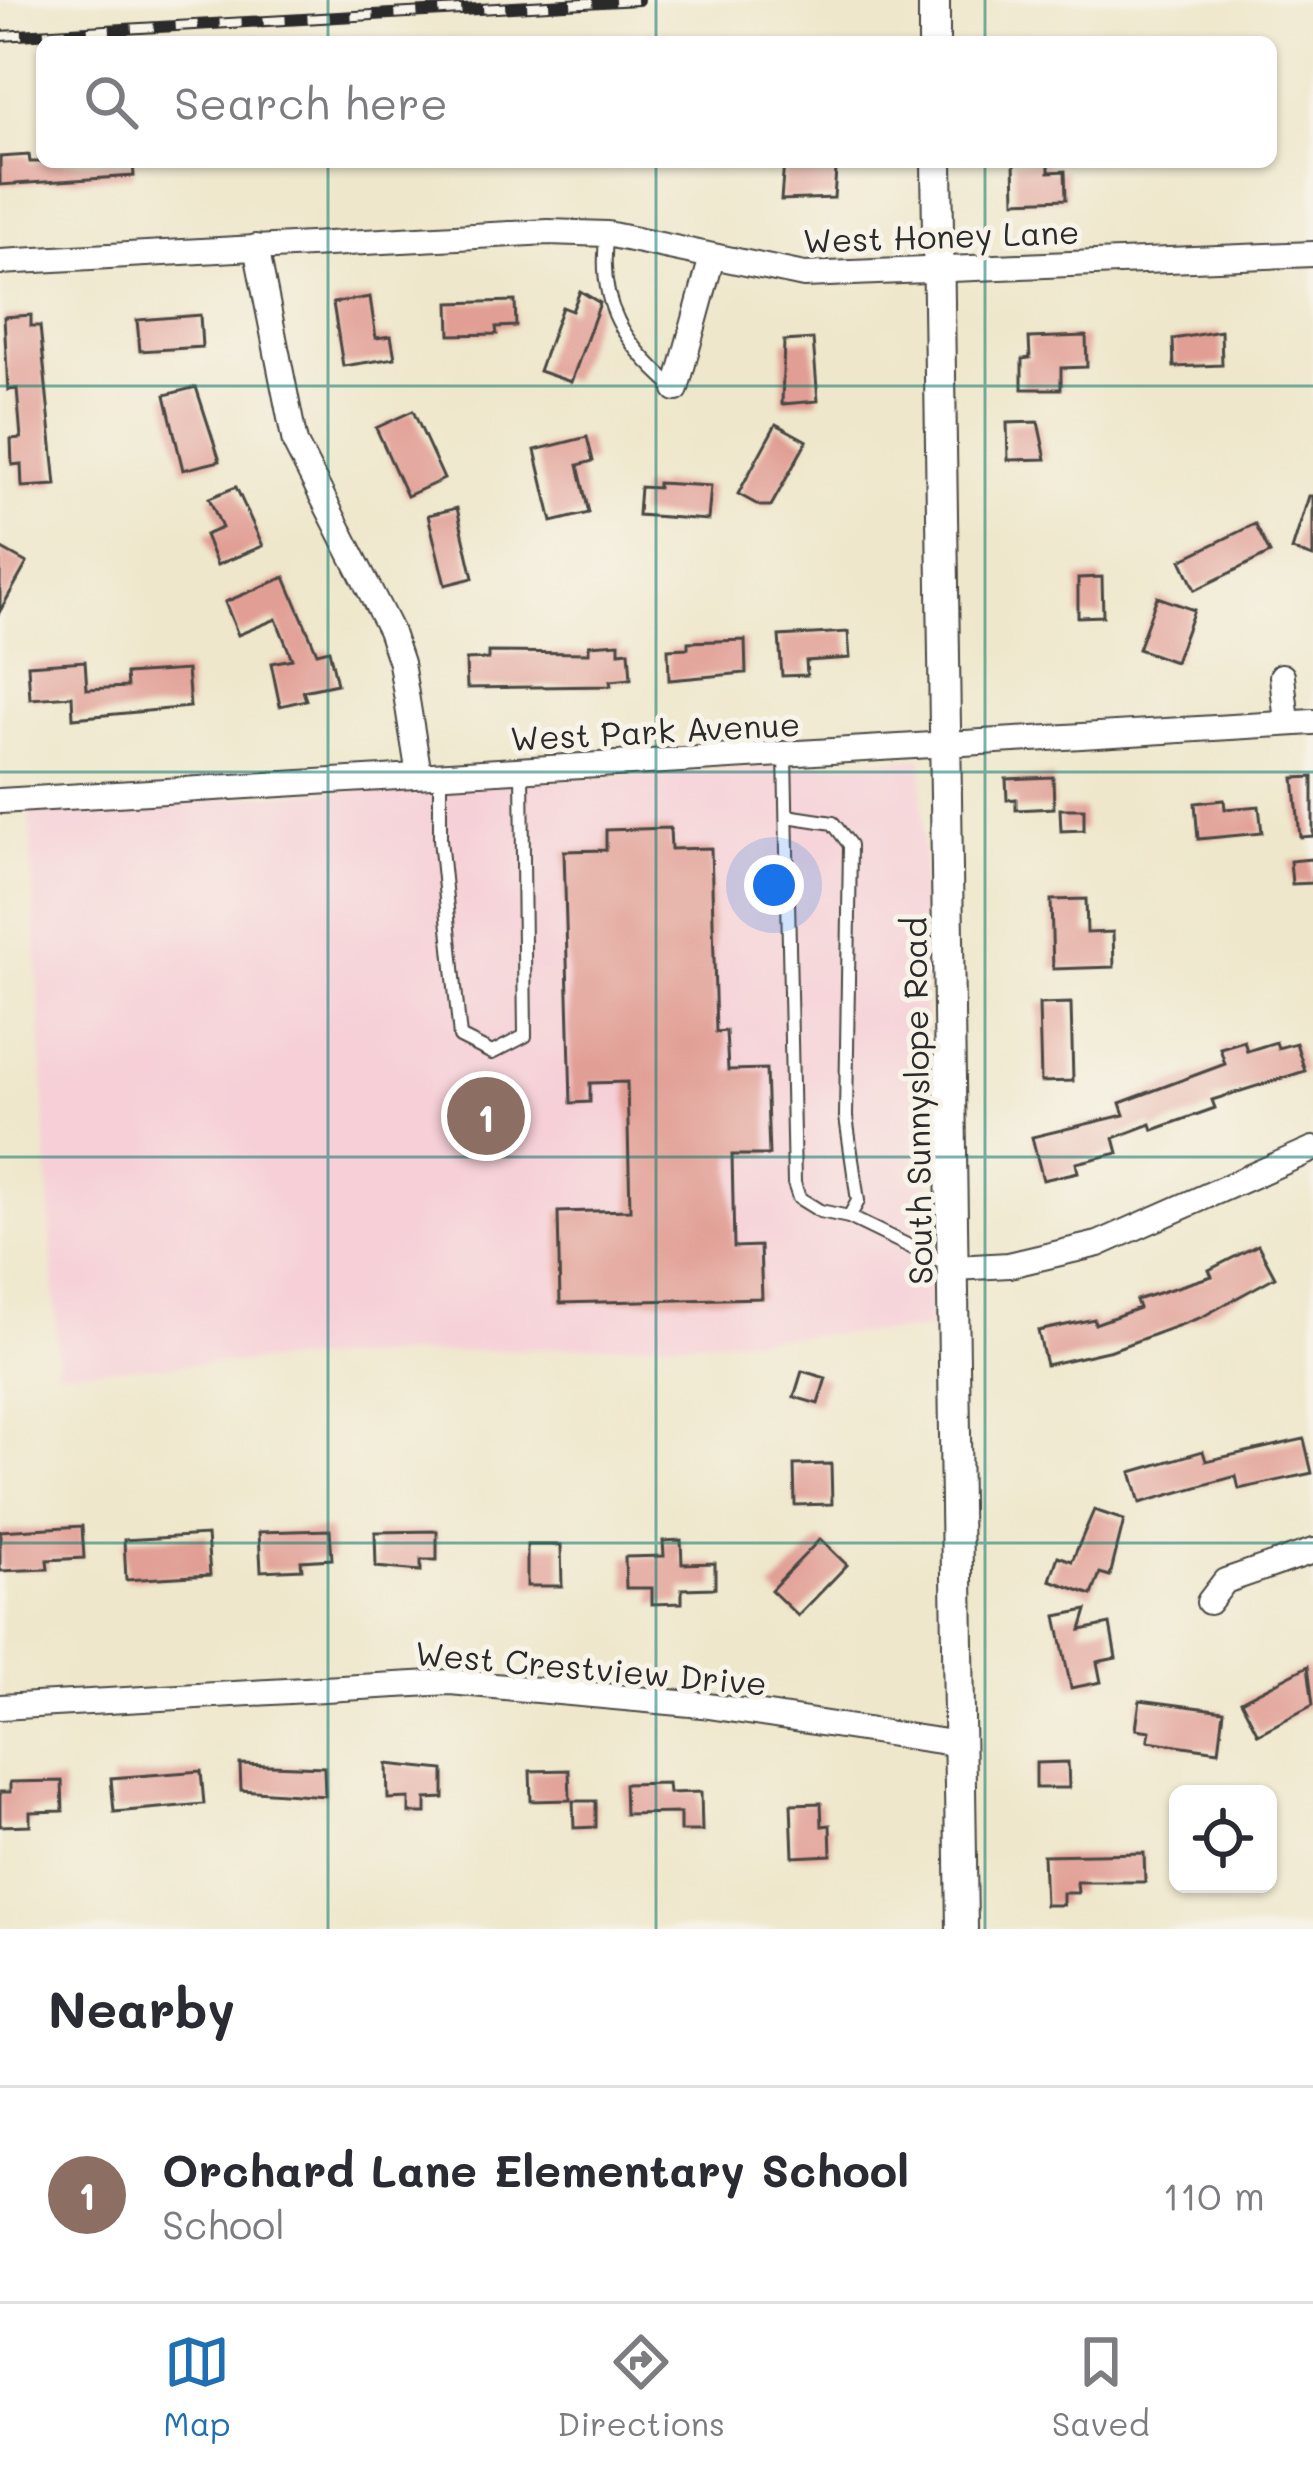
<!DOCTYPE html>
<html lang="en">
<head>
<meta charset="utf-8">
<style>
	body { margin:0; font-family:Mali,sans-serif; background:#f7f7f7; color:#2b2b33 }
	.controls { position:absolute; right:36px; bottom:36px; display:grid; overflow:hidden; border-radius:18px; box-shadow:0 3px 9px #0004 }
	.controls button { width:108px; height:108px; display:grid; place-items:center; padding:0; border:0; border-bottom:3px solid #e1e1e2; background:#fff; color:#2b2b33; font:60px sans-serif }
	.you { position:absolute; left:774px; top:885px; width:42px; height:42px; margin:-30px; border:9px solid #fff; border-radius:50%; background:#1a73e8; box-shadow:0 0 0 18px #1a73e833 }
	.badge { display:grid; place-items:center; width:78px; height:78px; border-radius:50%; background:#1f6fb2; color:#fff; font-size:39px; font-weight:700 }
	.pin { position:absolute; translate:-50% -50%; border:6px solid #fff; box-shadow:0 3px 12px #0006 }
	.list { margin:0; padding:0; list-style:none }
	h2 { display:flex; justify-content:space-between; align-items:center; height:156px; margin:0; padding:0 48px; font-size:51px }
	h2 small { font-size:39px; font-weight:400; color:#7c7c81 }
	.list li { display:grid; grid-template-columns:78px 1fr auto; gap:36px; align-items:center; box-sizing:border-box; height:216px; padding:0 48px; border-top:3px solid #e1e1e2 }
	.list b { display:block; font-size:45px; white-space:nowrap }
	.list p { margin:0; font-size:39px; white-space:nowrap; color:#7c7c81 }
	.list em { font-size:39px; font-style:normal; color:#7c7c81 }
	.icon { flex:none; width:66px; height:66px; fill:none; stroke:currentColor; stroke-width:2; stroke-linecap:round; stroke-linejoin:round }
	.map { position:relative; flex:none; width:1313px; height:1929px; overflow:hidden }
	.search { position:absolute; background:#fff; box-shadow:0 3px 9px #0004; left:36px; right:36px; top:36px; height:132px; display:flex; align-items:center; gap:30px; box-sizing:border-box; padding:0 42px; border-radius:18px; color:#7c7c81; font-size:45px }
	.sheet { height:372px; background:#fff }
	nav { display:flex; justify-content:space-around; align-items:center; box-sizing:border-box; height:168px; border-top:3px solid #e1e1e2; background:#fff; font-size:33px; color:#7c7c81 }
	nav a { display:grid; justify-items:center; gap:6px }
	nav .on { color:#1f6fb2 }
	.map>svg:first-child { display:block }
	.built { fill:#f6cfd7 }
	.building { fill:#e19e94 }
	.lines { fill:none; stroke-linecap:round; stroke-linejoin:round }
	.service-casing { stroke:#484743; stroke-width:16 }
	.minor-casing { stroke:#484743; stroke-width:28 }
	.tertiary-casing { stroke:#484743; stroke-width:34 }
	.service { stroke:#fff; stroke-width:12 }
	.minor { stroke:#fff; stroke-width:24 }
	.tertiary { stroke:#fff; stroke-width:30 }
	.rail-casing { stroke:#2b2b2b; stroke-width:12 }
	.rail { stroke:#f7f3e8; stroke-width:8; stroke-dasharray:22; stroke-linecap:butt }
	.grid { fill:none; stroke:#0f766e; stroke-width:3; stroke-opacity:0.55 }
	.labels { text-anchor:middle; dominant-baseline:central; stroke-width:10; stroke-linejoin:round; paint-order:stroke }
	.street-label { font-size:33px; fill:#2b2b2b; stroke:#f7f3e8 }
</style>
</head>
<body>
<div class="map">
<svg width="1313" height="1929" viewBox="0 0 1313 1929">
	<rect width="100%" height="100%" fill="#f7f3e8"/>
	<filter id="ink" filterUnits="userSpaceOnUse"><feTurbulence type="fractalNoise" baseFrequency=".00833" numOctaves="2"/><feDisplacementMap in="SourceGraphic" scale="24" xChannelSelector="R" yChannelSelector="G"/><feConvolveMatrix kernelMatrix="1 2 1 2 8 2 1 2 1" color-interpolation-filters="sRGB"/></filter>
	<filter id="wash" filterUnits="userSpaceOnUse"><feTurbulence type="fractalNoise" baseFrequency=".004" numOctaves="4" result="noise"/><feDisplacementMap in="SourceGraphic" scale="48" xChannelSelector="R" yChannelSelector="G"/><feGaussianBlur stdDeviation="2.7" result="paint"/><feColorMatrix in="noise" values="0 0 0 0 0 0 0 0 0 0 0 0 0 0 0 0 0 1.4 0 .05"/><feComposite in="paint" operator="in"/></filter>
	<g filter="url(#wash)">
		<rect width="100%" height="100%" fill="#eee7cb"/>
		<path class="built" d="M 922,758 L 930,1330 L 58,1371 L 29,808 Z"/>
		<g id="blocks">
			<g class="building">
				<path d="M 29,155 L 30,162 L 133,162 L 134,176 L 0,185 L 0,157 Z"/>
				<path d="M 784,162 L 836,169 L 834,198 L 781,200 Z"/>
				<path d="M 1014,162 L 1049,162 L 1049,172 L 1065,171 L 1066,199 L 1015,201 Z"/>
				<path d="M 580,291 L 600,303 L 571,382 L 539,371 L 562,307 L 572,311 Z"/>
				<path d="M 370,297 L 376,338 L 391,336 L 395,358 L 343,366 L 333,303 Z"/>
				<path d="M 515,301 L 516,326 L 496,327 L 497,334 L 450,335 L 449,303 Z"/>
				<path d="M 31,315 L 31,326 L 40,326 L 56,485 L 22,487 L 21,464 L 12,465 L 11,439 L 21,438 L 17,389 L 8,390 L 4,317 Z"/>
				<path d="M 200,315 L 202,347 L 140,351 L 137,320 Z"/>
				<path d="M 1221,331 L 1222,365 L 1174,367 L 1173,339 Z"/>
				<path d="M 1086,336 L 1087,367 L 1061,368 L 1061,389 L 1022,389 L 1022,359 L 1030,358 L 1029,338 Z"/>
				<path d="M 813,339 L 818,401 L 782,404 L 784,341 Z"/>
				<path d="M 196,387 L 220,461 L 183,470 L 165,395 Z"/>
				<path d="M 413,411 L 444,479 L 407,496 L 376,428 Z"/>
				<path d="M 1038,422 L 1046,459 L 1008,460 L 1007,423 Z"/>
				<path d="M 776,424 L 807,441 L 771,506 L 760,506 L 738,494 Z"/>
				<path d="M 587,437 L 593,461 L 578,465 L 589,513 L 552,522 L 535,450 Z"/>
				<path d="M 658,483 L 711,486 L 708,520 L 638,515 L 640,487 L 658,488 Z"/>
				<path d="M 236,487 L 263,546 L 217,565 L 205,535 L 222,528 L 209,498 Z"/>
				<path d="M 1309,496 L 1313,496 L 1313,557 L 1292,550 Z"/>
				<path d="M 457,508 L 473,578 L 445,585 L 428,515 Z"/>
				<path d="M 1255,524 L 1270,553 L 1195,590 L 1181,560 Z"/>
				<path d="M 0,548 L 27,563 L 0,611 Z"/>
				<path d="M 285,577 L 317,653 L 329,650 L 337,684 L 303,691 L 306,700 L 280,706 L 271,663 L 292,659 L 276,619 L 238,635 L 225,602 Z"/>
				<path d="M 1102,577 L 1103,616 L 1078,617 L 1078,578 Z"/>
				<path d="M 1157,597 L 1194,610 L 1175,662 L 1138,649 Z"/>
				<path d="M 848,632 L 850,658 L 806,661 L 807,675 L 782,676 L 779,636 Z"/>
				<path d="M 745,640 L 746,673 L 669,680 L 668,649 L 688,648 L 688,642 Z"/>
				<path d="M 619,643 L 619,652 L 629,651 L 631,679 L 610,681 L 611,686 L 467,688 L 466,660 L 488,659 L 488,652 L 589,653 L 589,645 Z"/>
				<path d="M 85,661 L 87,689 L 127,687 L 126,674 L 187,670 L 190,707 L 73,718 L 72,696 L 30,699 L 28,665 Z"/>
				<path d="M 1053,777 L 1054,808 L 1016,810 L 1016,799 L 1007,800 L 1006,779 Z"/>
				<path d="M 1313,777 L 1313,836 L 1300,837 L 1294,778 Z"/>
				<path d="M 1224,800 L 1225,809 L 1259,806 L 1262,833 L 1198,839 L 1195,803 Z"/>
				<path d="M 1060,809 L 1084,809 L 1084,830 L 1061,831 Z"/>
				<path d="M 670,828 L 671,849 L 711,848 L 716,1032 L 726,1031 L 728,1070 L 766,1069 L 769,1155 L 732,1155 L 734,1247 L 760,1246 L 762,1298 L 560,1303 L 558,1212 L 630,1210 L 627,1082 L 590,1083 L 590,1102 L 571,1103 L 564,851 L 606,850 L 606,830 Z"/>
				<path d="M 1312,859 L 1313,883 L 1292,884 L 1290,861 Z"/>
				<path d="M 1086,899 L 1087,933 L 1113,932 L 1114,967 L 1053,969 L 1051,900 Z"/>
				<path d="M 1071,1003 L 1073,1081 L 1041,1082 L 1039,1004 Z"/>
				<path d="M 1244,1041 L 1247,1051 L 1276,1042 L 1278,1048 L 1296,1043 L 1305,1071 L 1212,1100 L 1215,1108 L 1153,1130 L 1151,1124 L 1114,1138 L 1118,1153 L 1076,1163 L 1078,1172 L 1043,1180 L 1032,1137 L 1124,1115 L 1120,1103 L 1225,1064 L 1220,1048 Z"/>
				<path d="M 1258,1245 L 1275,1277 L 1202,1317 L 1112,1350 L 1046,1365 L 1038,1331 L 1094,1319 L 1095,1324 L 1139,1308 L 1136,1300 L 1212,1276 L 1209,1270 Z"/>
				<path d="M 802,1371 L 826,1378 L 818,1404 L 794,1397 Z"/>
				<path d="M 1304,1439 L 1312,1473 L 1239,1489 L 1236,1476 L 1140,1503 L 1131,1472 L 1203,1451 L 1206,1461 Z"/>
				<path d="M 831,1464 L 832,1504 L 795,1505 L 794,1465 Z"/>
				<path d="M 1094,1510 L 1124,1520 L 1110,1576 L 1100,1573 L 1092,1595 L 1050,1580 L 1058,1556 L 1072,1561 Z"/>
				<path d="M 82,1526 L 84,1558 L 47,1560 L 48,1569 L 0,1571 L 0,1531 Z"/>
				<path d="M 330,1530 L 332,1559 L 301,1561 L 302,1569 L 261,1571 L 259,1532 Z"/>
				<path d="M 437,1531 L 437,1560 L 421,1560 L 421,1571 L 376,1567 L 375,1532 Z"/>
				<path d="M 207,1535 L 210,1575 L 126,1580 L 124,1540 Z"/>
				<path d="M 820,1539 L 847,1565 L 798,1616 L 771,1590 Z"/>
				<path d="M 681,1540 L 682,1564 L 715,1563 L 715,1588 L 682,1589 L 682,1603 L 652,1604 L 652,1588 L 626,1588 L 625,1557 L 664,1556 L 663,1541 Z"/>
				<path d="M 527,1545 L 561,1545 L 562,1586 L 527,1586 Z"/>
				<path d="M 1087,1610 L 1081,1630 L 1110,1624 L 1116,1658 L 1097,1662 L 1101,1682 L 1071,1688 L 1056,1616 Z"/>
				<path d="M 1308,1666 L 1313,1705 L 1258,1734 L 1241,1701 Z"/>
				<path d="M 1140,1700 L 1224,1711 L 1219,1751 L 1148,1741 L 1150,1731 L 1136,1729 Z"/>
				<path d="M 1068,1762 L 1069,1788 L 1036,1788 L 1036,1763 Z"/>
				<path d="M 240,1764 L 324,1767 L 325,1796 L 241,1790 Z"/>
				<path d="M 387,1764 L 444,1770 L 444,1798 L 426,1799 L 426,1813 L 409,1813 L 409,1798 L 388,1799 Z"/>
				<path d="M 569,1770 L 570,1800 L 531,1801 L 530,1771 Z"/>
				<path d="M 201,1771 L 204,1804 L 114,1812 L 111,1778 Z"/>
				<path d="M 62,1781 L 63,1811 L 30,1812 L 30,1825 L 0,1826 L 0,1792 L 10,1792 L 10,1782 Z"/>
				<path d="M 668,1783 L 669,1793 L 701,1792 L 702,1831 L 680,1831 L 680,1813 L 625,1814 L 624,1784 Z"/>
				<path d="M 573,1801 L 596,1801 L 596,1827 L 574,1828 Z"/>
				<path d="M 821,1803 L 822,1826 L 830,1825 L 831,1855 L 793,1857 L 791,1804 Z"/>
				<path d="M 1144,1853 L 1145,1882 L 1077,1882 L 1078,1893 L 1063,1893 L 1063,1905 L 1045,1905 L 1043,1855 Z"/>
			</g>
		</g>
	</g>
	<g filter="url(#ink)">
		<use href="#blocks" fill-opacity="0" stroke="#484743" stroke-width="3"/>
		<g class="lines">
			<g class="service-casing">
				<g id="service">
					<path d="M 607,234 C 596,304 625,345 675,388"/>
					<path d="M 785,755 L 794,1183 L 799,1198 L 820,1211 L 849,1217 L 858,1201 L 846,1117 L 850,845 L 833,823 L 787,816"/>
					<path d="M 440,775 L 440,839 L 460,1037 L 492,1053 L 525,1036 L 522,771"/>
					<path d="M 849,1217 L 950,1266"/>
				</g>
			</g>
			<g class="minor-casing">
				<g id="minor">
					<path d="M 256,247 L 295,443 L 390,630 L 401,663 L 419,775"/>
					<path d="M 0,262 L 548,232 L 607,234 L 804,275 L 1313,254"/>
					<path d="M 676,389 L 712,257"/>
					<path d="M 1282,676 L 1287,723"/>
					<path d="M 0,801 L 1313,722"/>
					<path d="M 955,1268 L 1009,1265 L 1098,1244 L 1313,1149"/>
					<path d="M 1209,1602 L 1225,1581 L 1313,1551"/>
					<path d="M 0,1707 L 450,1682 L 702,1705 L 959,1744"/>
				</g>
			</g>
			<g class="tertiary-casing">
				<g id="tertiary">
					<path d="M 934,0 L 934,42"/>
					<path d="M 937,162 L 962,1929"/>
				</g>
			</g>
			<use href="#service" class="service"/>
			<use href="#minor" class="minor"/>
			<use href="#tertiary" class="tertiary"/>
			<g class="rail-casing">
				<path id="rail" d="M 0,36 L 638,0"/>
			</g>
			<use href="#rail" class="rail"/>
		</g>
	</g>
	<path class="grid" d="M 328,0 L 328,42M 656,0 L 656,42M 985,0 L 985,42M 328,162 L 328,1929M 656,162 L 656,1929M 985,162 L 985,1929M 0,386 L 1313,386M 0,772 L 1313,772M 0,1157 L 1313,1157M 0,1543 L 1313,1543"/>
	<g class="labels">
		<g class="street-label">
			<text transform="translate(941 235) rotate(-2)">West Honey Lane</text>
			<text transform="translate(655 730) rotate(-3)">West Park Avenue</text>
			<text transform="translate(916 1101) rotate(-91)">South Sunnyslope Road</text>
			<text transform="translate(591 1667) rotate(5)">West Crestview Drive</text>
		</g>
	</g>
</svg>
<div class="controls">
<button><svg class="icon" aria-label="locate" viewBox="0 0 24 24"><circle cx="12" cy="12" r="6"/><path d="M12 2v4M12 18v4M2 12h4M18 12h4"/></svg></button>
</div>
<div class="you"></div>
<div class="pin badge" style="left:486px;top:1116px;background:#8d6e63">1</div>
<div class="search"><svg class="icon" aria-label="search" viewBox="0 0 24 24"><circle cx="10" cy="10" r="6"/><path d="M15 15l6 6"/></svg>Search here</div>
</div>
<section class="sheet">
<h2>Nearby<small></small></h2>
<ul class="list">
<li><span class="badge" style="background:#8d6e63">1</span><div><b>Orchard Lane Elementary School</b><p>School</p></div><em>110 m</em></li>
</ul>
</section>
<nav>
<a class="on"><svg class="icon" aria-label="map" viewBox="0 0 24 24"><path d="M3 6l6-2 6 2 6-2v14l-6 2-6-2-6 2zM9 4v14M15 6v14"/></svg>Map</a>
<a><svg class="icon" aria-label="directions" viewBox="0 0 24 24"><path d="M12 3l9 9-9 9-9-9zM9 14v-3h6M13 9l2 2-2 2"/></svg>Directions</a>
<a><svg class="icon" aria-label="saved" viewBox="0 0 24 24"><path d="M7 4h10v16l-5-4-5 4z"/></svg>Saved</a>
</nav>
</body>
</html>
